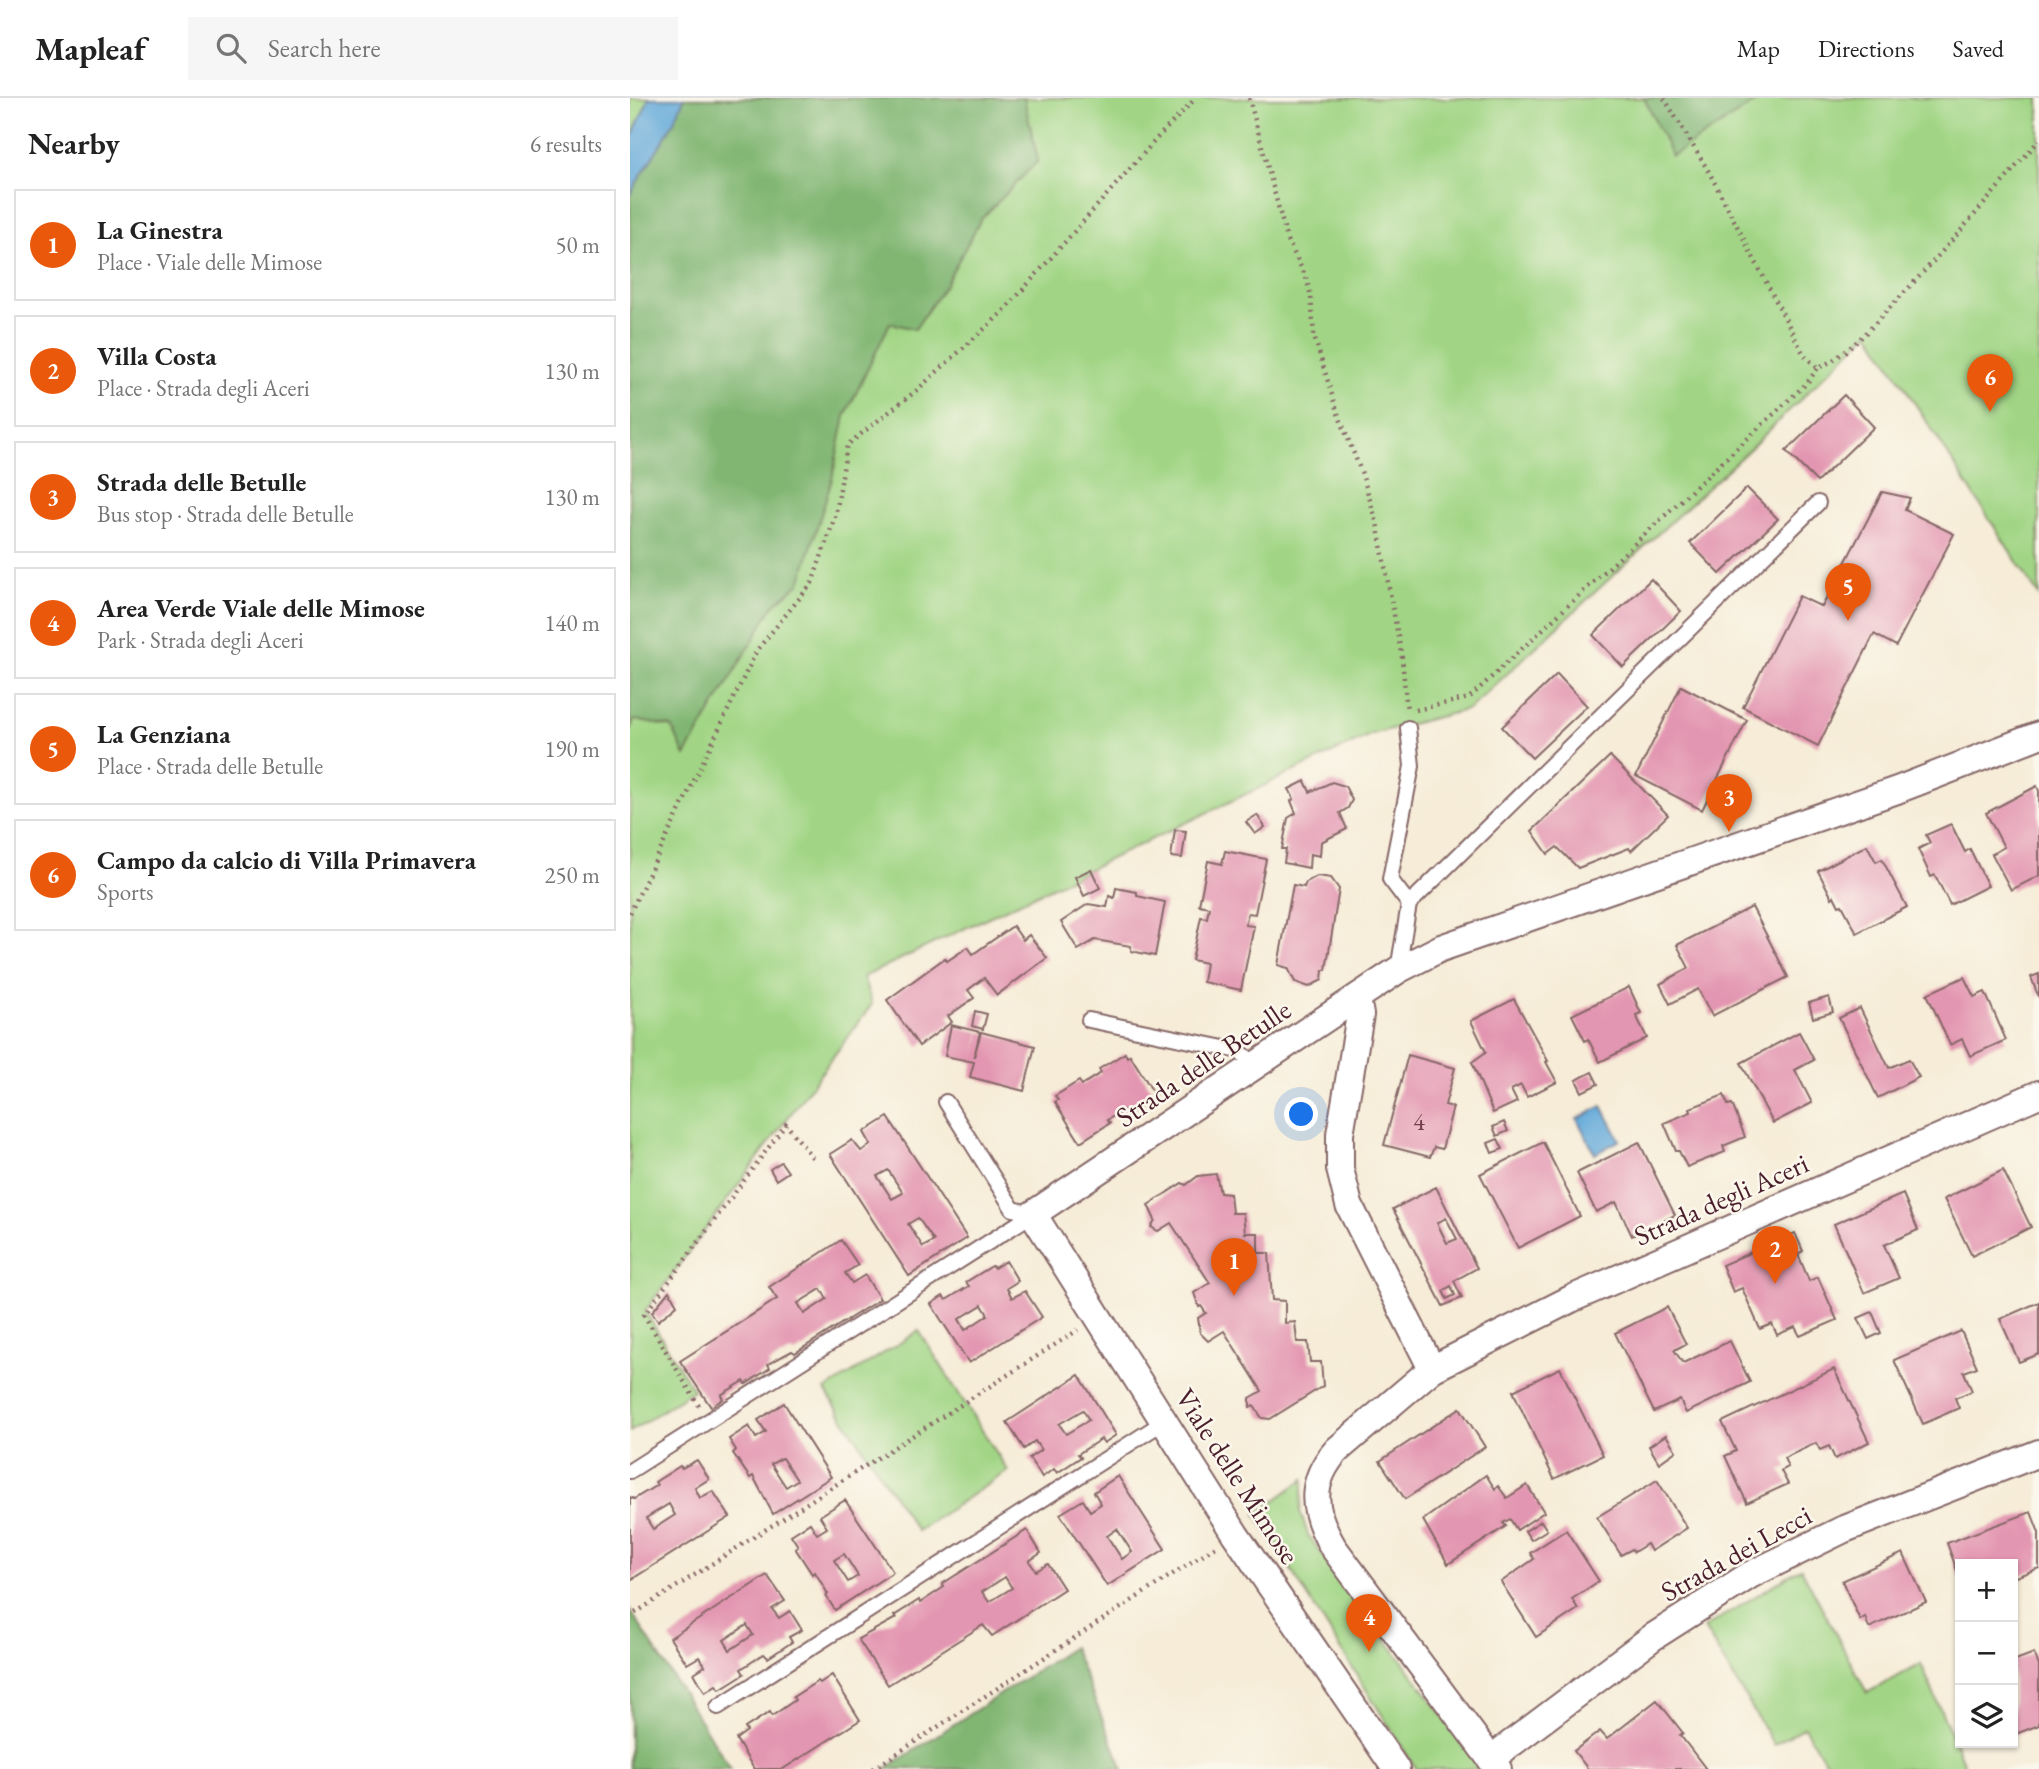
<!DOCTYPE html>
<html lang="en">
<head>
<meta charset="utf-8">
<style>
	body { margin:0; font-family:"EB Garamond",serif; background:#f6f6f6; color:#222 }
	.controls { position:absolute; right:21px; bottom:21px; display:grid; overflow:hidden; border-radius:0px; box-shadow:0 2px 5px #0004 }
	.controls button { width:63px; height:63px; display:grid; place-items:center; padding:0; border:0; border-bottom:2px solid #e0e0e0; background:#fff; color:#222; font:35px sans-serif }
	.you { position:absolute; left:672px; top:1017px; width:24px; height:24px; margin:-18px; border:5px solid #fff; border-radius:50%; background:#1a73e8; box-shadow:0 0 0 10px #1a73e833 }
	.badge { display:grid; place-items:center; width:46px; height:46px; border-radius:50%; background:#ea580c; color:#fff; font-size:23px; font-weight:700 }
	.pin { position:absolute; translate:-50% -58px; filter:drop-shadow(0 2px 4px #0008) }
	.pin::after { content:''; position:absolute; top:37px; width:24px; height:21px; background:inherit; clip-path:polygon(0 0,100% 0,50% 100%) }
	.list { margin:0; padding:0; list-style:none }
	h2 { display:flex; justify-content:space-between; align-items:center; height:91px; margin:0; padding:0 28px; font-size:30px }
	h2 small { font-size:23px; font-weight:400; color:#767676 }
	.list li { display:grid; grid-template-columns:46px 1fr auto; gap:21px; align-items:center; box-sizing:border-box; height:112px; margin:0 14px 14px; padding:0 14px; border:2px solid #e0e0e0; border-radius:0px }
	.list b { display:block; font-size:26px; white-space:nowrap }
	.list p { margin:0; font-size:23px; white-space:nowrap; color:#767676 }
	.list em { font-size:23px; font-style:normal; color:#767676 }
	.icon { flex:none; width:38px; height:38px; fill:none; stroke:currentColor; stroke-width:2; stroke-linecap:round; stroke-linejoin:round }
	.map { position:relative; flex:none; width:1409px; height:1671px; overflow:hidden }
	header { display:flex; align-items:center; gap:42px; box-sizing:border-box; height:98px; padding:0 35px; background:#fff; border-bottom:2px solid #e0e0e0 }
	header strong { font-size:33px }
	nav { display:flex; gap:38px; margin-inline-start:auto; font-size:24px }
	.search { width:490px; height:63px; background:#f6f6f6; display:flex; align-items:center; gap:18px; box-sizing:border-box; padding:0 24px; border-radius:0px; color:#767676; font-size:26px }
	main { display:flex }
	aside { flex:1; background:#fff }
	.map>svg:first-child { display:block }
	.green { fill:#a1d585; stroke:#767a58; stroke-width:2 }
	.forest { fill:#80b672; stroke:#656a4e; stroke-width:2 }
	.water { fill:#62a9d9; stroke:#566482; stroke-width:2 }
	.building { fill:#e396b1; fill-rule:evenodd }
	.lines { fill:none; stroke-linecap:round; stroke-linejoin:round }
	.service-casing { stroke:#866767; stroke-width:18 }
	.minor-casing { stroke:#866767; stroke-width:30 }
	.path { stroke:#866767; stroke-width:4.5; stroke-dasharray:2 5; stroke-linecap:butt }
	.service { stroke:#fff; stroke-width:14 }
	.minor { stroke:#fff; stroke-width:26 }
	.labels { text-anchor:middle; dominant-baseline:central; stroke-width:5; stroke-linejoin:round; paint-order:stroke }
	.number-label { font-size:24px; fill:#703d4c }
	.street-label { font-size:28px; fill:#4a1f2b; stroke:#fbf7ec }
</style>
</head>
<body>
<header>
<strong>Mapleaf</strong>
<div class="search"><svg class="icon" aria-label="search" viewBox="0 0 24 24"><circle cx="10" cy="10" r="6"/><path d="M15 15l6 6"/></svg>Search here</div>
<nav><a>Map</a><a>Directions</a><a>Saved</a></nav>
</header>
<main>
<aside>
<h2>Nearby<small>6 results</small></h2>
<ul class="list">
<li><span class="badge">1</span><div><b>La Ginestra</b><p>Place · Viale delle Mimose</p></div><em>50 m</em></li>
<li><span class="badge">2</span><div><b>Villa Costa</b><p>Place · Strada degli Aceri</p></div><em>130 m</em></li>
<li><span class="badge">3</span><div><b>Strada delle Betulle</b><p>Bus stop · Strada delle Betulle</p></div><em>130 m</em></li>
<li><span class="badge">4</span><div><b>Area Verde Viale delle Mimose</b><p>Park · Strada degli Aceri</p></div><em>140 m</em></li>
<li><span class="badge">5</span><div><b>La Genziana</b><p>Place · Strada delle Betulle</p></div><em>190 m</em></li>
<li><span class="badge">6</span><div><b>Campo da calcio di Villa Primavera</b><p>Sports</p></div><em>250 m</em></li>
</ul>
</aside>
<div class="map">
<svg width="1409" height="1671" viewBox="0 0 1409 1671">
	<rect width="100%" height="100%" fill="#fbf7ec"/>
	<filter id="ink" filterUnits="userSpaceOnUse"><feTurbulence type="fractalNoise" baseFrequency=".0143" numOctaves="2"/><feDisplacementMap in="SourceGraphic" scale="14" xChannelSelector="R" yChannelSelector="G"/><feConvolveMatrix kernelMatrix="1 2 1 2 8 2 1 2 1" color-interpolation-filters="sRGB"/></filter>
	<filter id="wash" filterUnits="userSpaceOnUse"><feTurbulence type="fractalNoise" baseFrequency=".00686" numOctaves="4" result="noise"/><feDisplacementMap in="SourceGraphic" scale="28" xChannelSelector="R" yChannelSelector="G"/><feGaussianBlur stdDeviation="1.57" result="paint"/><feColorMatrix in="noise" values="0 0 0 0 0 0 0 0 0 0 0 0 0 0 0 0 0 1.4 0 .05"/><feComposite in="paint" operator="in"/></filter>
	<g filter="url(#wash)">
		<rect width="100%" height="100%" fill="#f6ecd7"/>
		<g class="green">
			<path d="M 0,0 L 1409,0 L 1409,498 L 1239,234 L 1125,346 L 839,611 L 742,636 L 233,879 L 242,906 L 15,1213 L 63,1292 L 0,1334 Z"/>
			<path d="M 289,1233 L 378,1373 L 287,1433 L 195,1292 Z"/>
			<path d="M 674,1381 L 670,1413 L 678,1437 L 853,1671 L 786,1671 L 626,1416 Z"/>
			<path d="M 1171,1470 L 1237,1595 L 1291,1566 L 1336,1671 L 1200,1671 L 1174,1629 L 1144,1647 L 1074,1530 Z"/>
		</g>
		<g class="forest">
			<path d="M 54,0 L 394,0 L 408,63 L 351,121 L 315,187 L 285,231 L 260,225 L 215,318 L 202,381 L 170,485 L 143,508 L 55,658 L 42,629 L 4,622 L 0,632 L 0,97 C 17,64 42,35 54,0 Z"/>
			<path d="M 1014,0 L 1132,0 L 1042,58 Z"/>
			<path d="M 0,1512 L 101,1671 L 0,1671 Z"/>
			<path d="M 443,1549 L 493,1671 L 255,1671 Z"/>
		</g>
		<g class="water">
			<path d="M 19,0 L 54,0 C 42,35 17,64 0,97 L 0,43 Z"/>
			<path d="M 972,1008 L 990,1042 L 965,1056 L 947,1021 Z"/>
		</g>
		<g id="blocks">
			<g class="building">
				<path d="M 1214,297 L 1244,329 L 1187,384 L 1156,353 Z"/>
				<path d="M 1117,390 L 1148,421 L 1090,476 L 1060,445 Z"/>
				<path d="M 1252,394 L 1280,400 L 1275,412 L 1324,436 L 1266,548 L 1244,536 L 1188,648 L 1113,609 L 1169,498 L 1192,509 Z"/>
				<path d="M 1021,481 L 1051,513 L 993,569 L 963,537 Z"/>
				<path d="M 927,576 L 957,608 L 902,660 L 872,629 Z"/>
				<path d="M 1051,588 L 1117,622 L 1072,712 L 1006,678 Z"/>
				<path d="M 980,658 L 1038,717 L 1001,753 L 999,750 L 948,770 L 927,749 L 918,756 L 902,733 Z"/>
				<path d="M 675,683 L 680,694 L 702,684 L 715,688 L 722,702 L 718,710 L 710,715 L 717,731 L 691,744 L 690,758 L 680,756 L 679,770 L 654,765 L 656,751 L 652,751 L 658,720 L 666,715 L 661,703 L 664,701 L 659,691 Z"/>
				<path d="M 1407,688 L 1409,693 L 1409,778 L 1381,792 L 1362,756 L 1374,749 L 1356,715 Z"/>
				<path d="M 627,717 L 635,729 L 625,736 L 616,724 Z"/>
				<path d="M 1321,726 L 1335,754 L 1340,751 L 1358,788 L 1320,807 L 1305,777 L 1301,779 L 1288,751 L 1300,745 L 1296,737 Z"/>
				<path d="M 545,732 L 556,733 L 552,760 L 541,759 Z"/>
				<path d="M 1237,747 L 1246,764 L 1252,761 L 1277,809 L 1227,835 L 1212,807 L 1209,808 L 1204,798 L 1202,800 L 1188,773 Z"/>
				<path d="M 595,753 L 636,761 L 625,816 L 618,815 L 615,827 L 624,828 L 611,892 L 573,884 L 576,865 L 562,862 L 571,819 L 577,820 L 579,809 L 569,807 L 578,763 L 592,766 Z"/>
				<path d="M 461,771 L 470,790 L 454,798 L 445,779 Z"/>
				<path d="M 687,778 L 701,780 L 709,791 L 696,872 L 693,872 L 692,882 L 679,889 L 665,884 L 658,870 L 648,867 L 663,787 L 674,789 L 676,784 Z"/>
				<path d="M 486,790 L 507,794 L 507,798 L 535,804 L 525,858 L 501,853 L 501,848 L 465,842 L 448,852 L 431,824 L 458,806 L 477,809 L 479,798 L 484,800 Z"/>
				<path d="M 1122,809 L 1158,879 L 1082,918 L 1068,891 L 1040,906 L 1030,886 L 1059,870 L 1047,847 Z"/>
				<path d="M 383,828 L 393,842 L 399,837 L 417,860 L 367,897 L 354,880 L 338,892 L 344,900 L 318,918 L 322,924 L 289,948 L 257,902 L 315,860 L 317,863 L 338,849 L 343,856 Z"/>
				<path d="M 1409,876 L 1409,900 L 1401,879 Z"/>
				<path d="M 1334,879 L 1344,899 L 1355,894 L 1376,942 L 1340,958 L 1332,941 L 1320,947 L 1297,896 Z"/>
				<path d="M 999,889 L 1011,915 L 1006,917 L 1017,940 L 970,964 L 958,941 L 955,943 L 942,917 Z"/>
				<path d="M 1199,899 L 1203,914 L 1183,920 L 1179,905 Z"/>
				<path d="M 884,901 L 918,963 L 916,964 L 927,984 L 897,999 L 891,987 L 881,992 L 887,1004 L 863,1015 L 842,964 L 856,954 L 841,923 Z"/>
				<path d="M 1230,910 L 1259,970 L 1279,961 L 1289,979 L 1248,1000 L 1209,920 Z"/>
				<path d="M 345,913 L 357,916 L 353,931 L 342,928 Z"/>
				<path d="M 321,927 L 350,934 L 344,959 L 351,934 L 405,948 L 394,993 L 340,979 L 344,964 L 315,958 Z"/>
				<path d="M 1169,934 L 1184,962 L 1165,972 L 1182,1005 L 1143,1025 L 1111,965 Z"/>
				<path d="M 495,955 L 497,959 L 500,957 L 525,997 L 496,1015 L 494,1012 L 477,1022 L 480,1025 L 450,1044 L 425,1004 L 428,1002 L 425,998 L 449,983 L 452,987 L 455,985 L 471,975 L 469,971 Z"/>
				<path d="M 778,957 L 825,970 L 815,1007 L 823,1009 L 812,1051 L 804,1049 L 800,1059 L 754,1047 Z"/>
				<path d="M 962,974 L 968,986 L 952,994 L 946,982 Z"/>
				<path d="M 1094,997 L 1098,1007 L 1102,1006 L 1115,1039 L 1093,1048 L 1095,1054 L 1057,1069 L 1049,1053 L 1046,1053 L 1034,1025 L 1061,1014 L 1060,1010 Z"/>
				<path d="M 258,1019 L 337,1140 L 279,1178 L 200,1056 L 222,1042 L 231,1053 L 241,1047 L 234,1034 ZM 258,1072 L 273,1095 L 262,1101 L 247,1078 ZM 288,1120 L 304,1143 L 293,1149 L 278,1126 Z"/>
				<path d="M 874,1024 L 878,1033 L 867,1038 L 863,1029 Z"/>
				<path d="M 868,1041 L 873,1051 L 862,1055 L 858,1045 Z"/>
				<path d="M 913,1044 L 950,1118 L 888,1150 L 850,1076 Z"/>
				<path d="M 1009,1044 L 1045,1117 L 1002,1138 L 986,1104 L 966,1114 L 947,1075 Z"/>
				<path d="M 151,1064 L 158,1074 L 146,1082 L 140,1071 Z"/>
				<path d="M 1373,1072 L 1401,1129 L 1342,1158 L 1314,1101 Z"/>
				<path d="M 586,1076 L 590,1095 L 600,1096 L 602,1115 L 613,1115 L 615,1135 L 628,1135 L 628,1155 L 639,1155 L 642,1202 L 655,1203 L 655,1225 L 665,1224 L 667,1244 L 678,1244 L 680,1264 L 691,1264 L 693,1288 L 640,1321 L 632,1320 L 624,1308 L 620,1309 L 620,1300 L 632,1293 L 594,1233 L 578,1243 L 570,1235 L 568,1220 L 576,1215 L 571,1208 L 569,1209 L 564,1195 L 580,1185 L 541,1125 L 528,1133 L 521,1129 L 525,1122 L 518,1107 L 552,1085 L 556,1087 L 568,1078 Z"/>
				<path d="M 806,1089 L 847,1170 L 824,1183 L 832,1200 L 813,1208 L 763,1111 ZM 816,1120 L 827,1141 L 817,1145 L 807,1125 ZM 821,1188 L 825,1197 L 817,1201 L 813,1193 Z"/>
				<path d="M 1273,1096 L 1288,1132 L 1254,1147 L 1269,1180 L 1234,1195 L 1204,1126 Z"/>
				<path d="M 1165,1135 L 1173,1153 L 1168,1156 L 1179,1183 L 1188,1179 L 1207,1222 L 1170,1238 L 1165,1229 L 1147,1237 L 1142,1226 L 1130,1231 L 1112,1190 L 1103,1194 L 1092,1167 Z"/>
				<path d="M 211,1142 L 228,1167 L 215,1175 L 222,1185 L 235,1177 L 250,1201 L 165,1255 L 162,1253 L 138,1266 L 140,1270 L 116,1286 L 114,1283 L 91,1297 L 93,1301 L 81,1309 L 50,1263 L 147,1201 L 139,1189 ZM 191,1191 L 197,1201 L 174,1216 L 168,1205 Z"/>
				<path d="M 376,1163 L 388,1183 L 377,1190 L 382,1200 L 395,1193 L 412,1219 L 339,1265 L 301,1206 L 313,1198 L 316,1202 L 339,1188 L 336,1184 L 362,1168 L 364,1170 ZM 352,1207 L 358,1217 L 335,1232 L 329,1221 Z"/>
				<path d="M 39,1193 L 47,1207 L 28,1223 L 22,1214 Z"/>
				<path d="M 1409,1204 L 1409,1256 L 1389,1264 L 1370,1221 Z"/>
				<path d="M 1037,1209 L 1056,1246 L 1044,1252 L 1053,1265 L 1100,1243 L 1120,1284 L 1056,1315 L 1050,1302 L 1024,1314 L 985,1235 Z"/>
				<path d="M 1242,1214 L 1251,1235 L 1238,1241 L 1228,1220 Z"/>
				<path d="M 1331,1233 L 1347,1269 L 1334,1274 L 1342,1293 L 1325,1300 L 1329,1310 L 1293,1326 L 1264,1262 Z"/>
				<path d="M 930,1270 L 973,1357 L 924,1381 L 883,1293 Z"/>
				<path d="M 1204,1271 L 1239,1344 L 1205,1361 L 1199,1348 L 1190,1352 L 1186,1345 L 1154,1360 L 1158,1369 L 1151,1373 L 1158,1386 L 1117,1405 L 1095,1358 L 1106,1353 L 1092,1324 Z"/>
				<path d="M 449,1277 L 486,1337 L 474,1345 L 471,1341 L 448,1356 L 451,1359 L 427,1375 L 424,1371 L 412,1379 L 399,1360 L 411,1352 L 405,1343 L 394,1351 L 377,1324 ZM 453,1312 L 459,1322 L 436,1336 L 429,1326 Z"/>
				<path d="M 154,1305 L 201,1379 L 143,1416 L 123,1378 L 120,1380 L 103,1355 L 106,1352 L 99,1341 L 119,1328 L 126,1340 L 136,1334 L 128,1322 ZM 152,1360 L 167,1382 L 156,1389 L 141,1366 Z"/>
				<path d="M 830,1310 L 855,1349 L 775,1401 L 750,1363 Z"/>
				<path d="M 1036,1337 L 1046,1353 L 1029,1365 L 1019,1348 Z"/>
				<path d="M 67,1362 L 79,1381 L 65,1390 L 70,1400 L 83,1393 L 100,1419 L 2,1481 L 0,1477 L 0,1399 L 4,1401 L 27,1387 L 25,1384 L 50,1368 L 52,1370 ZM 39,1406 L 45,1417 L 23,1431 L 16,1420 Z"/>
				<path d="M 856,1377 L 865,1391 L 868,1388 L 877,1400 L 897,1387 L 914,1414 L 887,1432 L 880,1421 L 873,1425 L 876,1428 L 818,1466 L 793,1422 Z"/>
				<path d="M 488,1378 L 535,1451 L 477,1488 L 430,1416 L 453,1402 L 460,1413 L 471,1406 L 464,1394 ZM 487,1431 L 502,1454 L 492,1461 L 477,1438 Z"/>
				<path d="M 1027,1382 L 1057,1430 L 1021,1453 L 1017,1446 L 1004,1454 L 1002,1451 L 991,1457 L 967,1419 Z"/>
				<path d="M 215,1402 L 263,1474 L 205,1512 L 196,1498 L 198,1496 L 185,1474 L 182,1476 L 165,1450 L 168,1448 L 161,1437 L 180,1425 L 187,1436 L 197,1430 L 190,1418 ZM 214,1456 L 228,1478 L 218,1484 L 204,1462 Z"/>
				<path d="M 1401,1414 L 1409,1435 L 1409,1470 L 1383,1480 L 1383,1466 L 1330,1466 L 1330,1481 L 1317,1445 Z"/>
				<path d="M 911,1423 L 917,1432 L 901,1442 L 895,1433 Z"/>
				<path d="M 397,1432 L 411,1455 L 399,1463 L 406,1473 L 418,1466 L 434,1491 L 362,1538 L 353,1527 L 258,1587 L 228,1541 L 266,1520 L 264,1518 L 289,1502 L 290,1505 L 314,1489 L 312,1486 ZM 375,1479 L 382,1490 L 359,1504 L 352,1494 Z"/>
				<path d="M 936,1432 L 969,1483 L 942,1501 L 948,1511 L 906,1539 L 871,1484 L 904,1461 L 900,1455 Z"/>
				<path d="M 1273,1455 L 1296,1504 L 1239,1530 L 1235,1519 L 1230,1522 L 1212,1483 Z"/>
				<path d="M 137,1477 L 155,1503 L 142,1511 L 149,1520 L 160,1513 L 172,1532 L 159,1539 L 162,1544 L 138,1560 L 134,1556 L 111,1571 L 114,1576 L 90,1591 L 86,1587 L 75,1594 L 64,1575 L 75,1568 L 69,1559 L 57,1566 L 40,1540 ZM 117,1527 L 123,1537 L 100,1552 L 94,1542 Z"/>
				<path d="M 1404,1555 L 1409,1568 L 1409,1627 L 1383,1637 L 1383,1563 Z"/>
				<path d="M 202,1577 L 230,1622 L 153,1671 L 124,1671 L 106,1641 L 117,1633 L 115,1630 L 140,1614 L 142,1618 L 165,1602 L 163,1599 L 188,1583 L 190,1585 Z"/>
				<path d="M 1027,1602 L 1053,1635 L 1050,1637 L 1076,1671 L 958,1671 L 944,1653 L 970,1633 L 977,1641 Z"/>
			</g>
		</g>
	</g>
	<g filter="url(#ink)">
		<use href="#blocks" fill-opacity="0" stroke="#866767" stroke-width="2"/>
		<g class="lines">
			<g class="service-casing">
				<g id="service">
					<path d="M 778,630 L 782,668 L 760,781 L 779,806"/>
					<path d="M 768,872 L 779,806 L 1188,405"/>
					<path d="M 459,922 L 609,953 L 626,967"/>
					<path d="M 316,1004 L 383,1111 L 403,1116"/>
					<path d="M 0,1373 L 403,1116"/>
					<path d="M 88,1609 L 535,1323"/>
				</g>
			</g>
			<g class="minor-casing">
				<g id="minor">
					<path d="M 727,900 L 730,917 L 710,1036 L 710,1071 L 719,1107 L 802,1271"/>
					<path d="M 862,1660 L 1023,1539 L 1120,1477 L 1212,1432 L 1409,1355"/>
					<path d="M 766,1671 L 605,1436 L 403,1116 L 768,872 L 811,850 L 1267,692 L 1409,637"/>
					<path d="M 868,1671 L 703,1449 C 682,1413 678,1384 707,1352 L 802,1271 L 941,1201 L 1409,996"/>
				</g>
			</g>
			<g class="path">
				<path d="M 619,0 L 657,141 L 676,179 L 681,198 L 684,238 L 707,313 L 732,376 L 747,425 L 772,560 L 777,613"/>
				<path d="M 1034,0 L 1079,74 L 1174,257 L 1188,270 C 1220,256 1245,225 1269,200 C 1318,149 1363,95 1409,42"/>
				<path d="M 786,612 L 839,600 L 1177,285 L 1188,270"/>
				<path d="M 0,815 L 127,552 L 182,485 L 206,416 L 217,347 L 287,292 L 373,214 L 528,39 L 566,0"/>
				<path d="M 69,1308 L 14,1217 L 156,1026 L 185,1063"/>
				<path d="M 5,1515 L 448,1232"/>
				<path d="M 243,1671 L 586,1448"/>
			</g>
			<use href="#service" class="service"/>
			<use href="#minor" class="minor"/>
		</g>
	</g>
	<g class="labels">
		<g class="number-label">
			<text x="789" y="1023">4</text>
		</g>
		<g class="street-label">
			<text transform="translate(573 965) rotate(-34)">Strada delle Betulle</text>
			<text transform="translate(1091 1101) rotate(-24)">Strada degli Aceri</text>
			<text transform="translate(608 1378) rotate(57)">Viale delle Mimose</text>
			<text transform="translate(1106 1455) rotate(-29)">Strada dei Lecci</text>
		</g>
	</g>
</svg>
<div class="controls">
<button>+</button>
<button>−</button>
<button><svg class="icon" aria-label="layers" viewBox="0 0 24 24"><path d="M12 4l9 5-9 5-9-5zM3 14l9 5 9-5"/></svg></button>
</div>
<div class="you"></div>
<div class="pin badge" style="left:604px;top:1198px">1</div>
<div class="pin badge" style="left:1145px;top:1186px">2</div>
<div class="pin badge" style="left:1099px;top:734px">3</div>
<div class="pin badge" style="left:739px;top:1554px">4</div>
<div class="pin badge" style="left:1218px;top:523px">5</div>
<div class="pin badge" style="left:1360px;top:314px">6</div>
</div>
</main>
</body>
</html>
